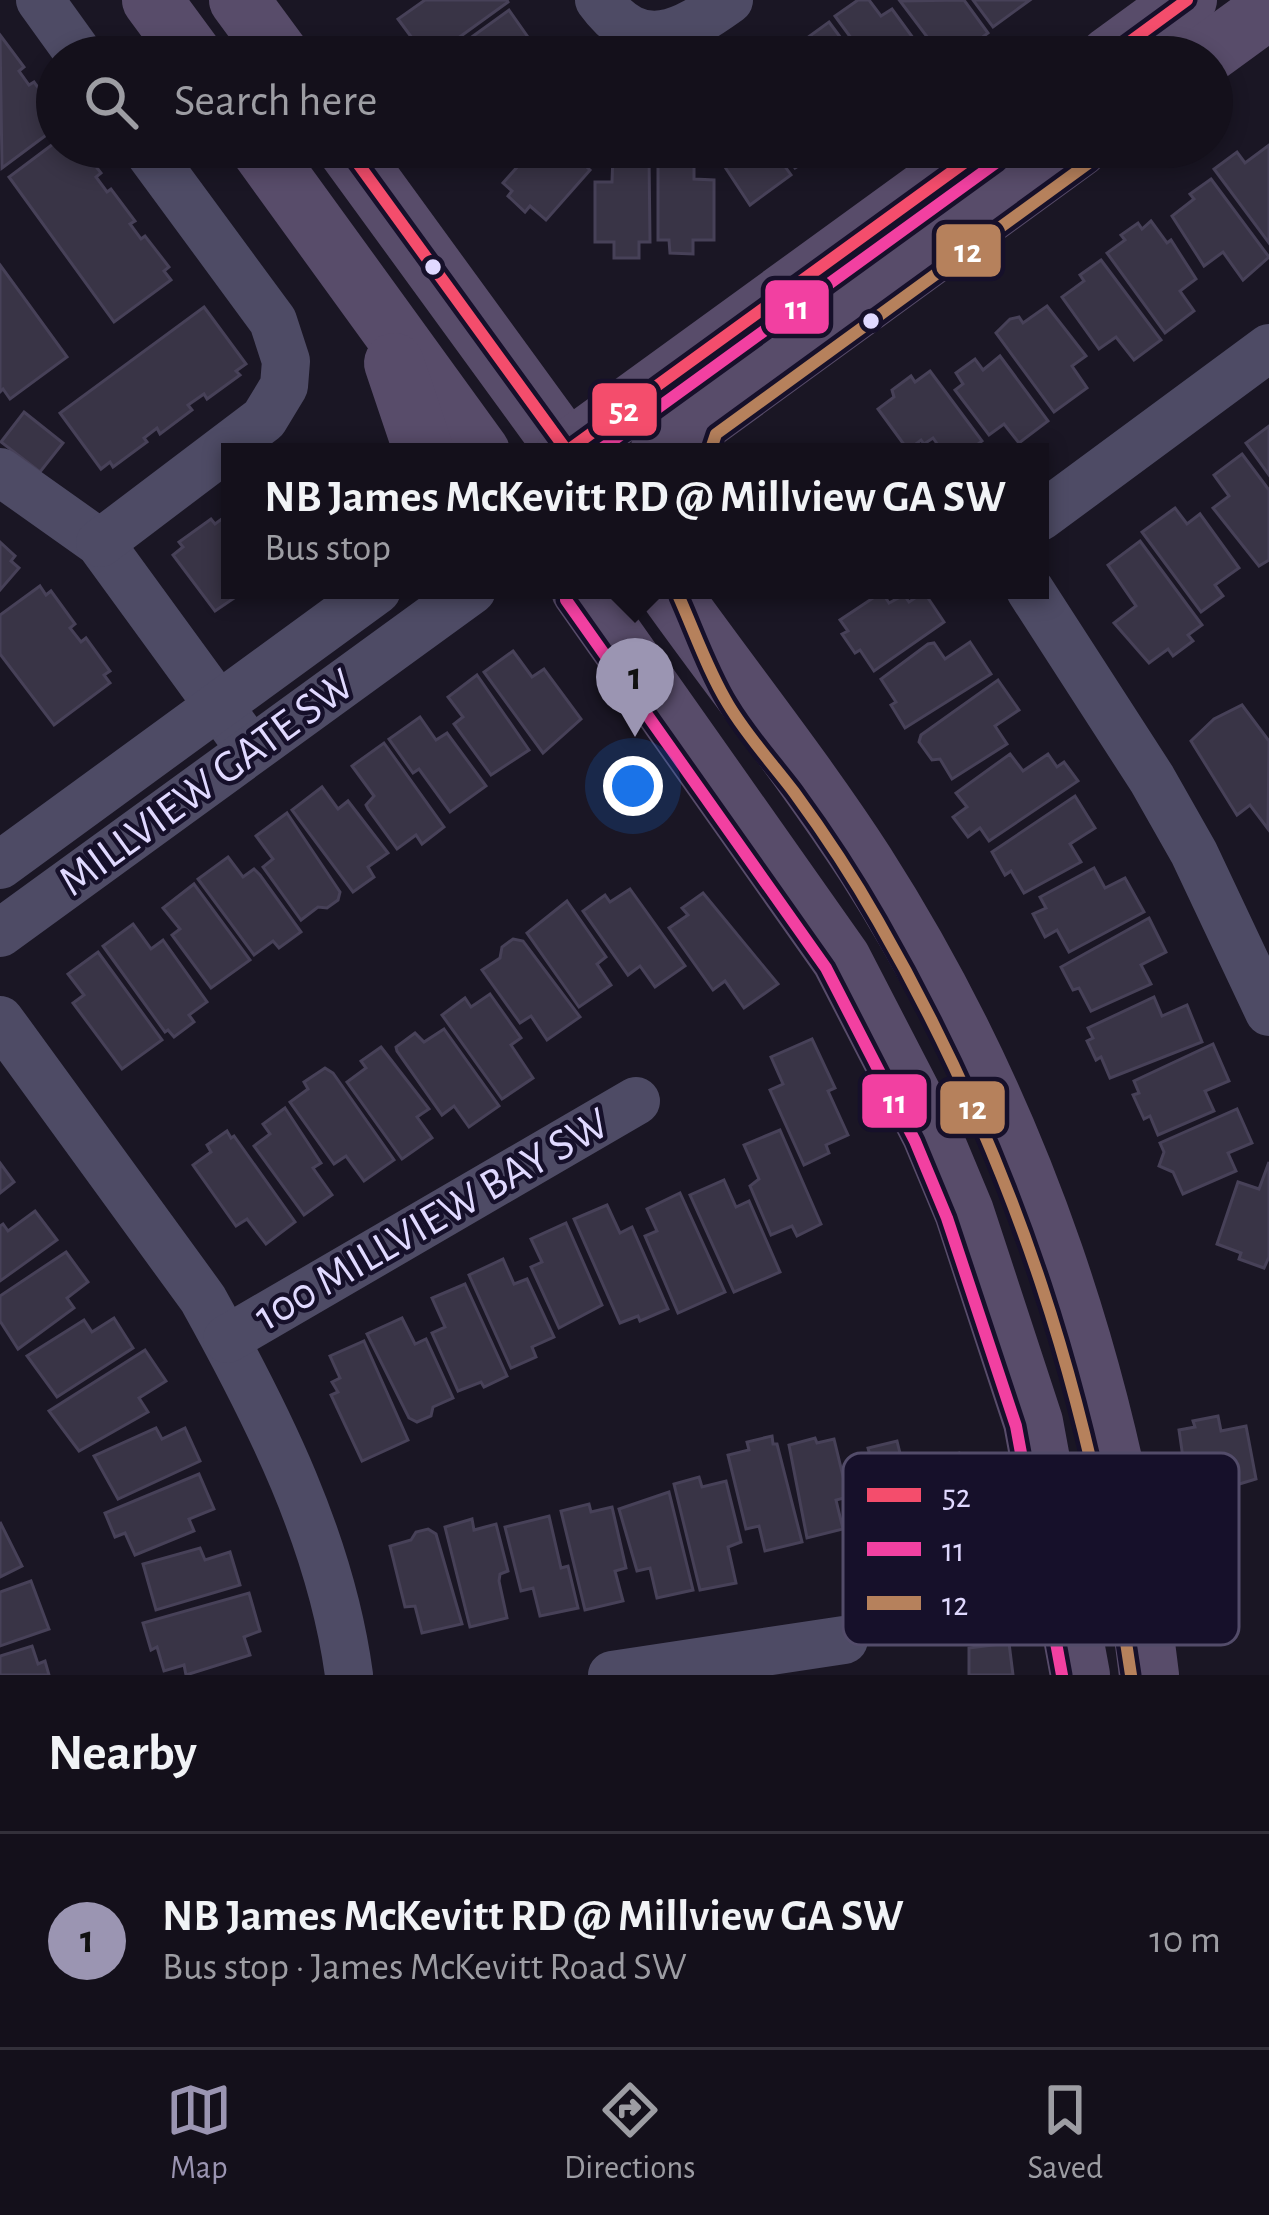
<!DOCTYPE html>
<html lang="en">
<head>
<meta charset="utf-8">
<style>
	body { margin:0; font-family:"Alegreya Sans",sans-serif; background:#211e28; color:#f1f3f6 }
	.you { position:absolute; left:633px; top:786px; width:42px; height:42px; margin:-30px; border:9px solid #fff; border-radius:50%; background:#1a73e8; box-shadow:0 0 0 18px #1a73e833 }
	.badge { display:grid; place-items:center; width:78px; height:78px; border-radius:50%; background:#9b95b2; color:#111; font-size:39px; font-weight:700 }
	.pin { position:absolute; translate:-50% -99px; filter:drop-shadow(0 3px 6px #0008) }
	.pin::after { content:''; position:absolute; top:63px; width:42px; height:36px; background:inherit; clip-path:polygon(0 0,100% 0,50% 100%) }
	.popup { position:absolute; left:221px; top:443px; width:828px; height:156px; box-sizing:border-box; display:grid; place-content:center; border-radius:0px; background:#14101b; filter:drop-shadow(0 3px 9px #0005); font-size:39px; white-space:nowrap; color:#9d9da3 }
	.popup b { font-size:45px; color:#f1f3f6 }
	.popup::after { content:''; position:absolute; left:50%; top:100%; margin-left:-24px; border:24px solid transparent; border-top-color:#14101b }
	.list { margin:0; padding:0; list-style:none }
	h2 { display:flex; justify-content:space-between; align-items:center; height:156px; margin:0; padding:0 48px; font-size:51px }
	h2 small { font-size:39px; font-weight:400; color:#9d9da3 }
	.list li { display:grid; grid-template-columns:78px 1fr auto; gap:36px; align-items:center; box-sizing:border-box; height:216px; padding:0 48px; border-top:3px solid #33303a }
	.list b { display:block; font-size:45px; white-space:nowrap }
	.list p { margin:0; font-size:39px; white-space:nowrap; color:#9d9da3 }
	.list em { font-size:39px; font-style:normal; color:#9d9da3 }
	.icon { flex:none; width:66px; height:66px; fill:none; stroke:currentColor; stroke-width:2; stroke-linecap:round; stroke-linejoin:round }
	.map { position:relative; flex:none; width:1269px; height:1675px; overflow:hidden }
	.search { position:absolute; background:#14101b; box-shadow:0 6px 18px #0003; left:36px; right:36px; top:36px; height:132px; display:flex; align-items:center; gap:30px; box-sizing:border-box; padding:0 42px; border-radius:66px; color:#9d9da3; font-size:45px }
	.sheet { height:372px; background:#14101b }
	nav { display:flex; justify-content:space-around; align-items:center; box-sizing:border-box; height:168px; border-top:3px solid #33303a; background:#14101b; font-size:33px; color:#9d9da3 }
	nav a { display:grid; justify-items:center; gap:6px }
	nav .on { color:#9b95b2 }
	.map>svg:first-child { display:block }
	.building { fill:#393446; stroke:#474158; stroke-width:3 }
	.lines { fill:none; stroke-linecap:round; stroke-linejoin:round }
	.minor { stroke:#4e4b65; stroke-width:48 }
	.major { stroke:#584c6a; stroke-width:60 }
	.bus-1-casing { stroke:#16102a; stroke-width:21 }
	.bus-2-casing { stroke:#16102a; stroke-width:21 }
	.bus-3-casing { stroke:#16102a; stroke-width:21 }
	.bus-1 { stroke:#f44d6c; stroke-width:12 }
	.bus-2 { stroke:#f240a1; stroke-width:12 }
	.bus-3 { stroke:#b6815c; stroke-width:12 }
	.bus-dot { fill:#e0d9ff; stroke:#16102a; stroke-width:4.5 }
	.labels { text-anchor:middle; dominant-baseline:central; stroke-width:9; stroke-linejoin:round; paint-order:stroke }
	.street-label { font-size:45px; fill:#e0d9ff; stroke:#16102a }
	.key { fill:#16102a; stroke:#534c6a; stroke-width:3 }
	.key-label { font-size:33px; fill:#e0d9ff }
	.line-badge { stroke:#16102a; stroke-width:4.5 }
	.badge-label { font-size:33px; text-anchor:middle; font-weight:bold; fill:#fff }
</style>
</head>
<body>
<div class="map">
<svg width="1269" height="1675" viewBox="0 0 1269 1675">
	<rect width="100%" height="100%" fill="#1a1624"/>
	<g class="building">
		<path d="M 425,0 L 507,0 L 508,2 L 432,57 L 426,57 L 398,19 Z"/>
		<path d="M 858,0 L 869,0 L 881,16 L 892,9 L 927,57 L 865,57 L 835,16 Z"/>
		<path d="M 964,0 L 988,33 L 958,56 L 951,46 L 940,54 L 900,1 Z"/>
		<path d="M 973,0 L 1030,0 L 993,27 Z"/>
		<path d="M 509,10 L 530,40 L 511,57 L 444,57 Z"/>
		<path d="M 829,22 L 855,57 L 810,57 L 800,43 Z"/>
		<path d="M 0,35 L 24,67 L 19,71 L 29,85 L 34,82 L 57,113 L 53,119 L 57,127 L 2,168 Z"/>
		<path d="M 57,141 L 57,147 L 81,147 L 101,173 L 96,177 L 107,192 L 111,189 L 135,221 L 130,224 L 141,239 L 145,236 L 169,267 L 164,271 L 171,280 L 114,322 L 9,177 Z"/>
		<path d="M 1269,145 L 1269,243 L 1214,169 L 1237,152 L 1245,163 Z"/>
		<path d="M 487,147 L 522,147 L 505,164 Z"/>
		<path d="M 535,147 L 583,147 L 575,156 L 590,170 L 546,220 L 530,206 L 525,212 L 508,196 L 512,191 L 503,183 Z"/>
		<path d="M 658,147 L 694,147 L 694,179 L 714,180 L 714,240 L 693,240 L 693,254 L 670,253 L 669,240 L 658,240 Z"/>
		<path d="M 771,147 L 791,175 L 750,205 L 717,155 L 724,147 Z"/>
		<path d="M 780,147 L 830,147 L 795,168 Z"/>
		<path d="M 613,155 L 649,155 L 650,242 L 639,242 L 639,258 L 614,258 L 614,242 L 595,242 L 595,182 L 612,182 Z"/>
		<path d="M 1211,179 L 1269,257 L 1243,280 L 1223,252 L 1204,266 L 1172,216 L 1194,199 L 1190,194 Z"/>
		<path d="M 1151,221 L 1167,243 L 1171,240 L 1196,279 L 1180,291 L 1194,311 L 1165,333 L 1107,253 L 1125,240 L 1121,235 L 1138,223 L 1142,229 Z"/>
		<path d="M 1101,260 L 1161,340 L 1134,360 L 1116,337 L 1099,349 L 1062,297 L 1084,281 L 1080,275 Z"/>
		<path d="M 0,265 L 67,357 L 10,399 L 3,389 L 0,392 Z"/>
		<path d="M 1047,306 L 1086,356 L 1072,366 L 1087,388 L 1054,412 L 996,333 L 1010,319 L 1019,317 L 1023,323 Z"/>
		<path d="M 204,307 L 246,364 L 236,371 L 240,375 L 207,399 L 204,394 L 188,405 L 192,410 L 160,434 L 157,428 L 144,438 L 147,442 L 113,467 L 110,462 L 101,469 L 60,413 Z"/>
		<path d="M 1000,356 L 1048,421 L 1019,443 L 1004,424 L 989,435 L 955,390 L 963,384 L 956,373 L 975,359 L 983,370 Z"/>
		<path d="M 930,371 L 982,441 L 968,452 L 943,452 L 933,438 L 924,444 L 921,440 L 908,450 L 878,409 L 894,397 L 892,390 L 911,376 L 915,382 Z"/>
		<path d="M 24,412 L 63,443 L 40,472 L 1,442 Z"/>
		<path d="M 1269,426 L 1269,475 L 1246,443 Z"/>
		<path d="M 1242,454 L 1269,490 L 1269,560 L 1259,566 L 1213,508 L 1229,496 L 1214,475 Z"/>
		<path d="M 230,505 L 230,590 L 246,590 L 215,611 L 173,555 L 183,547 L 179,542 L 211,519 L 215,524 L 230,513 L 226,508 Z"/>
		<path d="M 1175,508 L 1187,524 L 1200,514 L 1239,568 L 1215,585 L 1223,596 L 1201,612 L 1142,532 Z"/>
		<path d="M 1140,541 L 1202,625 L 1188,635 L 1193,641 L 1173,656 L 1168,649 L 1149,663 L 1114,623 L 1136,606 L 1108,565 Z"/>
		<path d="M 0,542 L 15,556 L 11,561 L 19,568 L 0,590 Z"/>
		<path d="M 40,586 L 46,595 L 51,591 L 75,624 L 70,628 L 81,642 L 86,638 L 110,671 L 104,675 L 110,683 L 54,725 L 0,654 L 0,615 Z"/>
		<path d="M 882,592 L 889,603 L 904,595 L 909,602 L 924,592 L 944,622 L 874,671 L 860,650 L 855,653 L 842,634 L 848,631 L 840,620 Z"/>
		<path d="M 970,642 L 991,674 L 905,728 L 891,705 L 896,702 L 881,679 L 928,644 L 934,643 L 945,659 Z"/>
		<path d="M 513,651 L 532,677 L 544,669 L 581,719 L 543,753 L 484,672 Z"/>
		<path d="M 477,675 L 529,750 L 491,775 L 454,724 L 463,717 L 448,697 Z"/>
		<path d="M 998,680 L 1019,710 L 995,726 L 1007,744 L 952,779 L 940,759 L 932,760 L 919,742 L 921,735 Z"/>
		<path d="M 1242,705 L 1269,741 L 1268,829 L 1250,805 L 1237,815 L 1191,741 L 1214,719 Z"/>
		<path d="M 420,717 L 436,740 L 447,733 L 486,786 L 450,812 L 419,769 L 413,773 L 389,739 Z"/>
		<path d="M 384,743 L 444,827 L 422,844 L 416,835 L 397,849 L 368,809 L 366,805 L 374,796 L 352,766 Z"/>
		<path d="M 1010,754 L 1023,771 L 1048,754 L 1057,767 L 1064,762 L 1078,781 L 989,841 L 980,828 L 968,837 L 953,817 L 967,807 L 956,793 Z"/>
		<path d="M 322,787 L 338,809 L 348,801 L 388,853 L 368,867 L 374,877 L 353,892 L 292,810 Z"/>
		<path d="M 1075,796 L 1095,828 L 1070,844 L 1081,862 L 1024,893 L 1011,871 L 1005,875 L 992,852 Z"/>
		<path d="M 287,813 L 340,892 L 338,900 L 327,908 L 318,907 L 301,920 L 263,867 L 273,859 L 256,836 Z"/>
		<path d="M 228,857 L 243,877 L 254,869 L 260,875 L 301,932 L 279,948 L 273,941 L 254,955 L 198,879 Z"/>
		<path d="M 1094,868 L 1105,888 L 1125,878 L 1144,912 L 1069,952 L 1057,930 L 1045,937 L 1033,914 L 1046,908 L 1040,897 Z"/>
		<path d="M 194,884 L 250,960 L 211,988 L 172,935 L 180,929 L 163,908 Z"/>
		<path d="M 630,889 L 685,966 L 655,987 L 640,966 L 628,975 L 583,911 L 605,895 L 610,902 Z"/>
		<path d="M 703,893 L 778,984 L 744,1008 L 725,981 L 713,990 L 669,928 L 688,915 L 682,908 Z"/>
		<path d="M 567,901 L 606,957 L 597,964 L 611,985 L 579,1007 L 527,933 Z"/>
		<path d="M 1149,918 L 1166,952 L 1141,965 L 1151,984 L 1091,1011 L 1079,988 L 1073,990 L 1061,967 Z"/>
		<path d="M 133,924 L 151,949 L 163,940 L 207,1002 L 189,1015 L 194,1022 L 174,1037 L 168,1030 L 165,1032 L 103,946 Z"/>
		<path d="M 513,939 L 523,941 L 580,1017 L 547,1040 L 531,1016 L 520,1023 L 482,970 L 500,958 L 502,947 Z"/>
		<path d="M 98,952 L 162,1040 L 122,1069 L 73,1003 L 84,995 L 68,974 Z"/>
		<path d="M 490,994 L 521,1038 L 511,1045 L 533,1078 L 502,1099 L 442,1015 L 465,998 L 471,1007 Z"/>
		<path d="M 1154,997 L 1162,1016 L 1187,1005 L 1202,1042 L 1110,1078 L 1101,1057 L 1096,1060 L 1087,1041 L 1093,1038 L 1088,1028 Z"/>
		<path d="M 444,1029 L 499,1106 L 469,1127 L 454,1106 L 442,1115 L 397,1051 L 396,1047 L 415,1033 L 424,1042 Z"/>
		<path d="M 812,1039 L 835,1088 L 828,1091 L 848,1135 L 826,1145 L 829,1153 L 804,1165 L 770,1090 L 783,1084 L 771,1057 Z"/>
		<path d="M 1213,1044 L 1229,1081 L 1205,1091 L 1214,1111 L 1158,1135 L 1150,1116 L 1144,1119 L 1133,1095 L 1139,1093 L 1134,1081 Z"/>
		<path d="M 381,1047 L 429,1109 L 417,1117 L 432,1138 L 402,1159 L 347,1082 L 366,1068 L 361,1061 Z"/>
		<path d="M 325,1068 L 333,1073 L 394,1160 L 364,1181 L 346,1156 L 334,1164 L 290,1102 L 308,1089 L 304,1082 Z"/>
		<path d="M 285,1108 L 321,1163 L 313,1168 L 332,1195 L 304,1215 L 254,1146 L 270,1134 L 263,1124 Z"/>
		<path d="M 1237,1109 L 1252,1143 L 1228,1153 L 1236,1171 L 1183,1194 L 1173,1172 L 1159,1166 L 1164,1152 L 1160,1143 Z"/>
		<path d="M 780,1130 L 821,1224 L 797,1236 L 792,1226 L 771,1235 L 750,1186 L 759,1179 L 744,1145 Z"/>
		<path d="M 227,1131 L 231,1138 L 234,1136 L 295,1222 L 266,1244 L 247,1219 L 236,1226 L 193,1165 L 211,1152 L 207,1145 Z"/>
		<path d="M 1269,1162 L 1269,1257 L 1264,1268 L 1239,1259 L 1241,1253 L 1217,1244 L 1238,1182 L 1259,1189 Z"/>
		<path d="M 0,1163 L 14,1182 L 0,1193 Z"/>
		<path d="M 724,1180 L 736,1207 L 749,1201 L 780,1272 L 734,1292 L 690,1195 Z"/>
		<path d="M 680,1193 L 725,1292 L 678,1313 L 645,1236 L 657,1231 L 647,1209 Z"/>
		<path d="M 607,1205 L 620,1233 L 632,1227 L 668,1309 L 640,1321 L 638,1316 L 620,1323 L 574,1219 Z"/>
		<path d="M 35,1211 L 57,1240 L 0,1281 L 0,1226 L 3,1224 L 8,1231 Z"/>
		<path d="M 566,1223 L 602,1305 L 559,1328 L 531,1267 L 542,1262 L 531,1239 Z"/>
		<path d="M 66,1252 L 88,1282 L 67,1298 L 74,1308 L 18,1349 L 0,1321 L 0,1296 Z"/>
		<path d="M 503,1259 L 514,1284 L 527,1279 L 554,1337 L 532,1347 L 536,1357 L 511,1368 L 469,1275 Z"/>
		<path d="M 465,1284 L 507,1376 L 484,1387 L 481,1382 L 458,1391 L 432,1333 L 445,1327 L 432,1298 Z"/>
		<path d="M 114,1318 L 133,1348 L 57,1397 L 27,1356 L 84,1320 L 92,1332 Z"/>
		<path d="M 402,1318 L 415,1344 L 426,1339 L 453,1398 L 433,1407 L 431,1416 L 417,1422 L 409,1418 L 367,1334 Z"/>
		<path d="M 364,1341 L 408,1440 L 362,1461 L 331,1395 L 338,1392 L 332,1382 L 340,1378 L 330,1356 Z"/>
		<path d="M 145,1350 L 166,1381 L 139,1398 L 148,1412 L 79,1451 L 49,1411 Z"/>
		<path d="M 1218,1416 L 1221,1431 L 1246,1426 L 1256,1479 L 1236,1485 L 1235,1481 L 1228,1482 L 1233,1522 L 1203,1530 L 1202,1526 L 1193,1527 L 1179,1430 L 1195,1427 L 1193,1421 Z"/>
		<path d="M 156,1428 L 162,1439 L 185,1428 L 200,1461 L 118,1499 L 94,1456 Z"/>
		<path d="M 772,1436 L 773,1444 L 777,1444 L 802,1542 L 765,1551 L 759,1526 L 746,1529 L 728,1455 L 749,1450 L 747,1442 Z"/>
		<path d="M 815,1438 L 817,1443 L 834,1439 L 848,1497 L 836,1500 L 843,1529 L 807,1538 L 789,1445 Z"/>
		<path d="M 897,1441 L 921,1539 L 884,1548 L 877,1520 L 864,1523 L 849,1464 L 871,1459 L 868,1448 Z"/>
		<path d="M 959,1453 L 978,1528 L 986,1525 L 999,1576 L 953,1588 L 943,1548 L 931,1551 L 912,1475 L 934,1469 L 932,1460 Z"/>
		<path d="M 199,1474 L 214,1509 L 189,1519 L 194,1531 L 135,1555 L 125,1533 L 115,1537 L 105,1513 Z"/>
		<path d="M 699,1477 L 702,1487 L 726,1481 L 741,1542 L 728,1547 L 736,1583 L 700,1590 L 674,1484 Z"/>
		<path d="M 669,1492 L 693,1590 L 657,1598 L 650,1568 L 637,1571 L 619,1509 Z"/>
		<path d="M 589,1504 L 591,1512 L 612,1507 L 626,1568 L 615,1571 L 623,1601 L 585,1610 L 561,1511 Z"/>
		<path d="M 549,1516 L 561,1568 L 568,1566 L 578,1608 L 540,1616 L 533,1588 L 521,1591 L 505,1527 Z"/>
		<path d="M 472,1519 L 474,1530 L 496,1524 L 508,1571 L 500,1574 L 499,1581 L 507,1618 L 470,1627 L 445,1527 Z"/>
		<path d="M 0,1522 L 22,1566 L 0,1577 Z"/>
		<path d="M 428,1529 L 436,1534 L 462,1624 L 422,1633 L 415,1606 L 405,1607 L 390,1546 L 411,1540 L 416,1532 Z"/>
		<path d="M 200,1548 L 205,1560 L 230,1552 L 240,1585 L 156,1610 L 143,1564 Z"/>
		<path d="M 31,1581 L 49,1629 L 0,1646 L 0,1592 Z"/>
		<path d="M 249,1593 L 260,1631 L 244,1637 L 250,1655 L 186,1675 L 184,1665 L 164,1671 L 157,1647 L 151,1650 L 143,1623 Z"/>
		<path d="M 1009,1643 L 1013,1675 L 969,1675 L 969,1648 Z"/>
		<path d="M 32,1646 L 38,1664 L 45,1661 L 49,1675 L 0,1675 L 0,1656 Z"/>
	</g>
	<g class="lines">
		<g class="minor">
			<path d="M 40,0 L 81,57"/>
			<path d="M 599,0 C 641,58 683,33 729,0"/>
			<path d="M 0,472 L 100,543 L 237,731"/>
			<path d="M 1040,517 L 1269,348"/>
			<path d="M 100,543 L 264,419 L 284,386 L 286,361 L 273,321 L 145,147"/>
			<path d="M 1030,590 L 1152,779 L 1194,853 L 1269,1012"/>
			<path d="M 0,865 L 377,590"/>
			<path d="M 0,933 L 472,590"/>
			<path d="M 0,1020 L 203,1299 C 268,1416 331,1541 349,1675"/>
			<path d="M 227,1339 L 636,1101"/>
			<path d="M 612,1675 L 844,1640"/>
		</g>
		<g class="major">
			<path d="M 152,0 L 194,57"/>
			<path d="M 239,0 L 281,57"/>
			<path d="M 1109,57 L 1187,0"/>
			<path d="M 1203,57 L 1269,9"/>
			<path d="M 259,147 L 480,452"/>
			<path d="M 346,147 L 568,452"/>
			<path d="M 394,363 L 424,452"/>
			<path d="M 566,452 L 986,147"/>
			<path d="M 660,452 L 1079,147"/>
			<path d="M 581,590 L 841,959 L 931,1133 L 964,1212 L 1033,1422 L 1080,1675"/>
			<path d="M 668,590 C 733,681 804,770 865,864 C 1022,1109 1115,1387 1149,1675"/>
		</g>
		<g class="bus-1-casing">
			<g id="bus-1">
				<path d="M 1109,57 L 1187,0"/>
				<path d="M 346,147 L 567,451 L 986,147"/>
			</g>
		</g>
		<g class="bus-2-casing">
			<g id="bus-2">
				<path d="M 597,452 L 997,162"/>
				<path d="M 566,600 L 826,968 L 915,1141 L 947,1218 L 1016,1426 L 1062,1675"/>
			</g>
		</g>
		<g class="bus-3-casing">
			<g id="bus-3">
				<path d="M 710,452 L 716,434 L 1090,162"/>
				<path d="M 679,597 C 695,633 708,671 728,704 C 747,736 772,763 794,792 C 824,833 853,877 878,921 C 1017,1163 1091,1400 1131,1675"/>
			</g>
		</g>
		<use href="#bus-1" class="bus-1"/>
		<use href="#bus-2" class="bus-2"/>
		<use href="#bus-3" class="bus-3"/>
	</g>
	<g class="bus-dot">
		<circle cx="433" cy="267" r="10"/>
		<circle cx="871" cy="321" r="10"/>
	</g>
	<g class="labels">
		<g class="street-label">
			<text transform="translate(207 783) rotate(-36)">MILLVIEW GATE SW</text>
			<text transform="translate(432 1220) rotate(-30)">100 MILLVIEW BAY SW</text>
		</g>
	</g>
	<rect x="843" y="1453" width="396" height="192" rx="18" class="key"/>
	<rect x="867" y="1488" width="54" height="14" fill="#f44d6c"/>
	<rect x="867" y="1542" width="54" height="14" fill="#f240a1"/>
	<rect x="867" y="1596" width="54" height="14" fill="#b6815c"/>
	<g class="key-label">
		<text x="942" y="1507">52</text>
		<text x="942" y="1561">11</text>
		<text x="942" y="1615">12</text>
	</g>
	<g class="line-badge">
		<rect x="934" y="222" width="69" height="57" rx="12" fill="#b6815c"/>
		<rect x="763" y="278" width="68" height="58" rx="12" fill="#f240a1"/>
		<rect x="590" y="381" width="69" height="57" rx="12" fill="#f44d6c"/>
		<rect x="860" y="1072" width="69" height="58" rx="12" fill="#f240a1"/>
		<rect x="938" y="1079" width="69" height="57" rx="12" fill="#b6815c"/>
	</g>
	<g class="badge-label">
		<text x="968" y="262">12</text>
		<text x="797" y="319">11</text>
		<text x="624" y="421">52</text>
		<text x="895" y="1113">11</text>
		<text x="973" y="1119">12</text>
	</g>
</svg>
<div class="you"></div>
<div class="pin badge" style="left:635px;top:737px">1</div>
<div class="popup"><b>NB James McKevitt RD @ Millview GA SW</b>Bus stop</div>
<div class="search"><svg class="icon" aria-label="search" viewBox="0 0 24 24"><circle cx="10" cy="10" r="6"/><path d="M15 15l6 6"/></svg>Search here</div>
</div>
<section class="sheet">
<h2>Nearby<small></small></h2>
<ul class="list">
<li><span class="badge">1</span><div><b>NB James McKevitt RD @ Millview GA SW</b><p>Bus stop · James McKevitt Road SW</p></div><em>10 m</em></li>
</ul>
</section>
<nav>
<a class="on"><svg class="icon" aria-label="map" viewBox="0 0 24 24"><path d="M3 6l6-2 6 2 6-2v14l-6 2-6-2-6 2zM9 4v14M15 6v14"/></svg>Map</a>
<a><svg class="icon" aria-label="directions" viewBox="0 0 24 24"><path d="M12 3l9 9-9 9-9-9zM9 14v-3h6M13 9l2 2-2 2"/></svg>Directions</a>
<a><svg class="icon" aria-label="saved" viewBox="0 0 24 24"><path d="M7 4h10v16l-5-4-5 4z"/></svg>Saved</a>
</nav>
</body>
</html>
